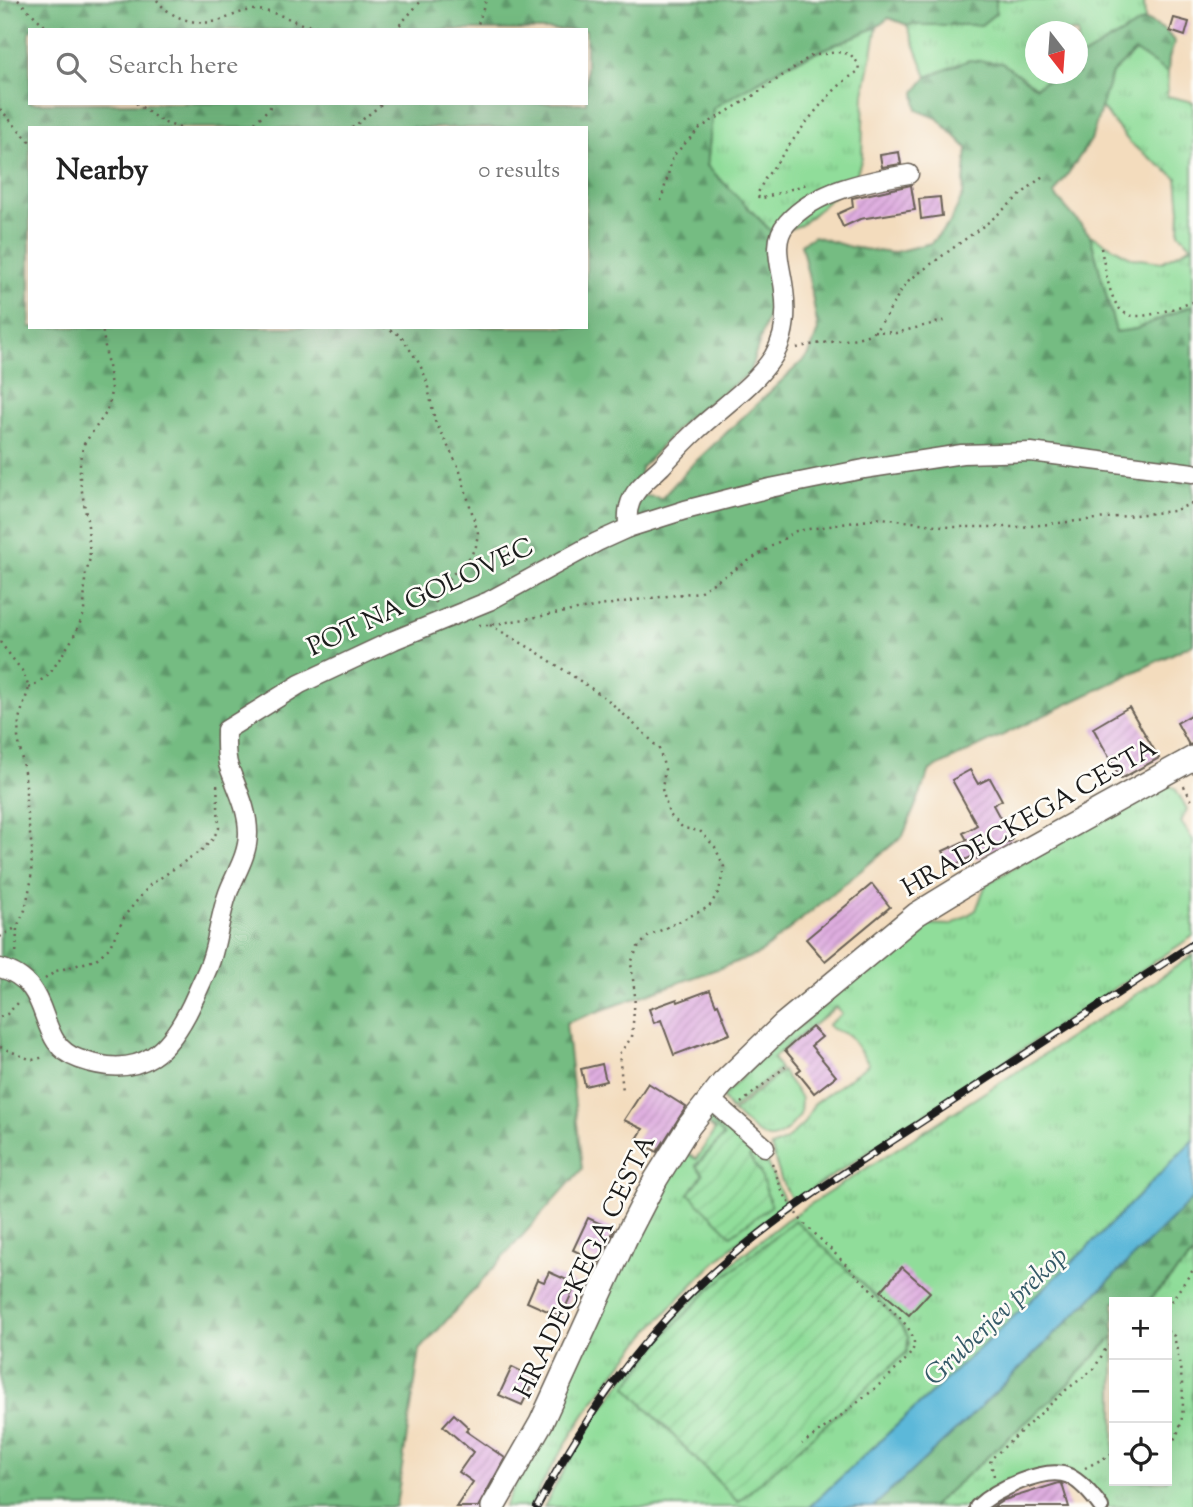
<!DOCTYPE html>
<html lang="en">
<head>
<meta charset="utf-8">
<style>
	body { margin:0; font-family:"Sorts Mill Goudy",serif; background:#f2f2f2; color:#222 }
	.controls { position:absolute; right:21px; bottom:21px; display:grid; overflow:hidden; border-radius:0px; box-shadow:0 7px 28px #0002 }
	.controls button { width:63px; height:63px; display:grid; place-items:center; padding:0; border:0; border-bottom:2px solid #e0e0e0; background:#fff; color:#222; font:35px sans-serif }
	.compass { position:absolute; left:1025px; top:21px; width:63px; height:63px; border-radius:50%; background:#fff; box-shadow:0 7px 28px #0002; rotate:163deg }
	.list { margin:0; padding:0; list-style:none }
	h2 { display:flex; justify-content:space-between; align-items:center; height:91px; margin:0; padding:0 28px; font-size:30px }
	h2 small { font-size:23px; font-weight:400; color:#767676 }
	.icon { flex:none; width:38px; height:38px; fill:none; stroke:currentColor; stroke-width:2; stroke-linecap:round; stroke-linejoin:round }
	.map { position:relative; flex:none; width:1193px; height:1507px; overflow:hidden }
	.search { position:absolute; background:#fff; box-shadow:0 7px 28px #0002; left:28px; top:28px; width:560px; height:77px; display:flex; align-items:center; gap:18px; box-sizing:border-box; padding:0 24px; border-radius:0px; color:#767676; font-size:26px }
	.panel { position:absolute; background:#fff; box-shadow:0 7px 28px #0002; left:28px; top:126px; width:560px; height:203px; border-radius:0px }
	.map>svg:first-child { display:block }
	.grass { fill:url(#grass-tufts); stroke:#567c5b; stroke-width:2; fill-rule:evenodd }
	.forest { fill:url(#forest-firs); stroke:#486c4f; stroke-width:2; fill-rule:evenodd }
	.garden { fill:url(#garden-furrows); stroke:#567c5b; stroke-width:2 }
	.water { fill:#5bb8d9; stroke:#3c6a7a; stroke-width:2 }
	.building { fill:url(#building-hatch) }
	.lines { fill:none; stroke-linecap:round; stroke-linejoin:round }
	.pedestrian-casing { stroke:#675f54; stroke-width:18 }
	.minor-casing { stroke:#675f54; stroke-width:21 }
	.tertiary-casing { stroke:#675f54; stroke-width:26 }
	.path { stroke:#675f54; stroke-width:2.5; stroke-dasharray:2 5; stroke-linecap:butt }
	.pedestrian { stroke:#fff; stroke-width:14 }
	.minor { stroke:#fff; stroke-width:18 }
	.tertiary { stroke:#fff; stroke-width:23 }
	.rail-casing { stroke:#1c1c1c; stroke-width:8 }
	.rail { stroke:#fdfcf7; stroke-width:5; stroke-dasharray:16; stroke-linecap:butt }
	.labels { text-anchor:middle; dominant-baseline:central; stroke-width:5; stroke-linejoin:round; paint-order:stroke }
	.street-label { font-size:26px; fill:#1c1c1c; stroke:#fdfcf7 }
	.water-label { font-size:28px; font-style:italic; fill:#355a68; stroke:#fdfcf7 }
</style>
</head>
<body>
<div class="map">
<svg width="1193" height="1507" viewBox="0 0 1193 1507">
	<defs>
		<pattern id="grass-tufts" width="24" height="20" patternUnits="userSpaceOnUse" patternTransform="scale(1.75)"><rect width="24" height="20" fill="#90dd9a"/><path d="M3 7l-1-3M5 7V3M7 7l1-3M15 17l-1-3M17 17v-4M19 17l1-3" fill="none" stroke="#7cbd84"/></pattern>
		<pattern id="forest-firs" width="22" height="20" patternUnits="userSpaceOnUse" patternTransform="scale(1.75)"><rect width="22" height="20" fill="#74bc82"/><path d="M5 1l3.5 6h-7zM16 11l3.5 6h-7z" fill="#5e986a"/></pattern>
		<pattern id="garden-furrows" width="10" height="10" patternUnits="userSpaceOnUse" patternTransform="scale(1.75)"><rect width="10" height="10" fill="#90dd9a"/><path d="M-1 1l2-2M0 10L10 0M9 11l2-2" fill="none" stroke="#7cbd84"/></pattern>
		<pattern id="building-hatch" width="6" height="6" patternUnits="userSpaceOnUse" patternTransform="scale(1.75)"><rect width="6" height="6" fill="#deaddf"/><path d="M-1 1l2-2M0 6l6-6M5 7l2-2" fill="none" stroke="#be94bf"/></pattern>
	</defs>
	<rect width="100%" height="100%" fill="#fdfcf7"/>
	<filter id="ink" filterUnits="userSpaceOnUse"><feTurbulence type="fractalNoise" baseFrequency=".0143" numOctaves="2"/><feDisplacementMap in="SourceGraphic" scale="14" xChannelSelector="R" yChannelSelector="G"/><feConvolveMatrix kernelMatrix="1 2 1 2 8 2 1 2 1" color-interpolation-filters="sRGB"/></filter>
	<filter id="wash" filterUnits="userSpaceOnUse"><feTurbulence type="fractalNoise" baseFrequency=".00686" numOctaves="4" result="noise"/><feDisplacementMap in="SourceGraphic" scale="28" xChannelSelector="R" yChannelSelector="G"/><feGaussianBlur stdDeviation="1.57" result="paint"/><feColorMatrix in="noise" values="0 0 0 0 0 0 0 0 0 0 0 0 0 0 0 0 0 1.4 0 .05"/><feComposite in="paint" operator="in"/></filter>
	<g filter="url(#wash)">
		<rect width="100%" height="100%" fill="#f3dcbd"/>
		<g class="grass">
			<path d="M 996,0 L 1144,0 L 1145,20 L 1078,59 L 1078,32 L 1036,32 L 1036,74 L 1056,74 L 1036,87 L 969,61 L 927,77 L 907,25 L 981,25 L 996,13 Z"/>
			<path d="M 877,27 L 864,94 L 862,158 L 856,176 L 801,225 L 774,234 L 707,166 L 713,108 L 786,65 Z"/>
			<path d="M 1135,50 L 1168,73 L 1167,96 L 1193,102 L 1193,305 L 1136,329 L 1116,332 L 1090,235 L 1132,258 L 1162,262 L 1192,246 L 1179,233 L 1180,210 L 1177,178 L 1131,144 L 1101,107 L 1112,73 Z"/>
			<path d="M 1163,783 L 1175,788 L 1187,809 L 1181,822 L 1193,840 L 1193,936 L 793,1202 L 781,1179 L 771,1147 L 785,1141 L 804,1123 L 814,1104 L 869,1064 L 849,1035 L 832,1029 L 828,1025 L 842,1014 L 836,1007 L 773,1058 L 780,1069 L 731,1110 L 722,1097 L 762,1057 L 920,924 L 951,925 L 976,910 L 986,884 Z"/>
			<path d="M 1193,955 L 1193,1140 L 1086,1249 L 809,1507 L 544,1507 C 586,1424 640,1349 708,1285 C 732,1262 760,1241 786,1220 L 1122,1004 ZM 795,1221 L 879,1301 L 903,1328 L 909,1343 L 906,1352 L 738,1502 L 626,1387 L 669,1331 L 711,1288 Z"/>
			<path d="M 782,1071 L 801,1098 L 800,1115 C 771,1153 763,1138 733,1112 Z"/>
			<path d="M 715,1111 L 720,1114 L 724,1135 L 696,1165 L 703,1174 L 689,1194 L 760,1172 L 749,1157 L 760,1148 L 787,1206 C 757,1223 729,1249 704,1273 C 633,1342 575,1418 530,1507 L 504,1507 L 644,1221 L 684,1151 L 696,1159 L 715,1130 L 706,1123 Z"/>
			<path d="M 1193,1255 L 1193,1507 L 1108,1507 L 1078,1476 L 1012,1479 L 996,1486 L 966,1507 L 931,1507 L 1062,1390 L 1114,1336 L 1114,1481 L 1167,1481 L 1167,1302 L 1147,1302 Z"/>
		</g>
		<g class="forest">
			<path d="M 0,0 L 996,0 L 996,13 L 981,25 L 907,25 L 889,18 L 877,27 L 786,65 L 713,108 L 707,166 L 774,234 L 778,285 L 749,374 L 687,418 L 641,468 L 637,495 L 662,498 L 690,467 L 809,355 L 818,330 L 811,288 L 801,244 L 814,236 L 850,247 L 891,253 L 931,243 L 949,224 L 963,195 L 967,148 L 937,118 L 917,110 L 915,92 L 927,77 L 969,60 L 1002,63 L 1036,87 L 1056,74 L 1078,74 L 1078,59 L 1145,20 L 1165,30 L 1175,42 L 1169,58 L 1168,73 L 1135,51 L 1112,73 L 1091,140 L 1054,194 L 1090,235 L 1116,332 L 1136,329 L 1193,305 L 1193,644 L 930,770 L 903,836 L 759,954 L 566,1023 L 582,1169 L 420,1350 L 396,1506 L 394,1507 L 0,1507 ZM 30,30 L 586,30 L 586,103 L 30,103 ZM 30,128 L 586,128 L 586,327 L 30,327 Z"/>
			<path d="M 1193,1198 L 1193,1255 L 1147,1302 L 1114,1302 L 1114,1336 L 1062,1390 L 931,1507 L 873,1507 L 969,1418 Z"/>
		</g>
		<g class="garden">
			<path d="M 720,1114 L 760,1148 L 749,1157 L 760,1172 L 771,1206 L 731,1235 L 689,1194 L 703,1174 L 696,1166 L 724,1136 L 713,1123 Z"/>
			<path d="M 795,1220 L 879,1300 L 903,1328 L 908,1337 L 907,1352 L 738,1502 L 626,1387 L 669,1331 L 711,1288 Z"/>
		</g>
		<path class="water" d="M 1193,1140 L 1193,1198 L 969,1418 L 873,1507 L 809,1507 L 1086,1249 Z"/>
		<g id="blocks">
			<g class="building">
				<path d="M 1174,18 L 1189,22 L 1185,36 L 1170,31 Z"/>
				<path d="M 899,152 L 901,164 L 882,167 L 880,155 Z"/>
				<path d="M 911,185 L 915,210 L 860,219 L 843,227 L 837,214 L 853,207 L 852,198 Z"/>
				<path d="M 940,197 L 942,216 L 921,219 L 919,199 Z"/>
				<path d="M 1129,707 L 1159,758 L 1121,779 L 1093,728 Z"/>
				<path d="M 1193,714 L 1193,744 L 1189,745 L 1177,723 Z"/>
				<path d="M 970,770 L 978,784 L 990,778 L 1002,800 L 993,805 L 1012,840 L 977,859 L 975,855 L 951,867 L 943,851 L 967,840 L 963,833 L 977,825 L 952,780 Z"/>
				<path d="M 872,884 L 890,907 L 825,961 L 806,939 Z"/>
				<path d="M 710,990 L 716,1005 L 718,1004 L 730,1034 L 674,1055 L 661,1020 L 654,1023 L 649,1009 L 677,999 L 678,1002 Z"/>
				<path d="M 812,1027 L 822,1037 L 811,1046 L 836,1076 L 814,1093 L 797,1072 L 801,1069 L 785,1050 Z"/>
				<path d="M 602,1064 L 606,1081 L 585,1086 L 581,1069 Z"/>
				<path d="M 648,1083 L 686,1107 L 657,1152 L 637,1139 L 643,1129 L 624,1120 Z"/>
				<path d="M 588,1218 L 614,1230 L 599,1262 L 573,1250 Z"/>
				<path d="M 902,1267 L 930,1292 L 909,1315 L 881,1291 Z"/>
				<path d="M 549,1272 L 576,1284 L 561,1317 L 527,1302 L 537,1279 L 544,1282 Z"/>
				<path d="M 512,1367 L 535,1378 L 522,1405 L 499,1395 Z"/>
				<path d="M 454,1414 L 469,1428 L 466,1431 L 505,1458 L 478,1507 L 456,1507 L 473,1482 L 459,1472 L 473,1452 L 443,1426 Z"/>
				<path d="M 1059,1483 L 1062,1484 L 1069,1507 L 993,1507 L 1004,1500 Z"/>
			</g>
		</g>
	</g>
	<g filter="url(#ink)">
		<use href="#blocks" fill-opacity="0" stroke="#675f54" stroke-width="2"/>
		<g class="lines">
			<g class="pedestrian-casing">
				<path id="pedestrian" d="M 977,1507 C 994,1491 1045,1465 1069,1476 C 1081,1482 1093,1496 1101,1507"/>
			</g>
			<g class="minor-casing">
				<g id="minor">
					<path d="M 628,528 C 628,522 627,513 629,507 C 633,489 650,478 662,466 C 673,454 684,442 696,431 C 721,407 753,387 773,357 C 785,338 787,313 784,290 C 782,268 770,242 787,223 C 816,190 867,181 909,174"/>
					<path d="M 0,968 C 58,984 32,1043 79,1059 C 143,1082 172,1050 196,995 C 201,983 207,972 211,960 C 218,939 220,915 228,893 C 235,874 248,856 248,833 C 248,809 237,789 229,767 C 225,756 226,742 226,730 L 300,684 L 394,640 L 489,601 L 597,542 L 628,528 L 685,510 L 770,488 L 864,469 L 962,454 L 1031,452 L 1193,473"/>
					<path d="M 709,1098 L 765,1147"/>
				</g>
			</g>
			<g class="tertiary-casing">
				<path id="tertiary" d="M 493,1507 L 541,1423 L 626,1237 L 656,1179 L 689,1126 L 723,1083 L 784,1024 L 917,914 L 966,884 L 1193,758"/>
			</g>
			<g class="path">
				<path d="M 18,0 L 49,30"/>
				<path d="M 157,0 C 170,19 199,27 221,20 C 233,16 245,9 258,10 C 277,12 297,22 315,30"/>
				<path d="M 308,25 L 343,30"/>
				<path d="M 395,30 L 422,0"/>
				<path d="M 476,30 L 486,0"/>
				<path d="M 136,103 L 162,122 L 180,128"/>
				<path d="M 0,109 L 30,142"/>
				<path d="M 250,128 L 274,103"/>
				<path d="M 352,128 L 383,103"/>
				<path d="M 661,201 L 673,156 L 700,128 L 753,96 L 811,56 L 837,52 L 850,54 L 858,63 L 859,71 C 825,90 789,147 764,180 L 757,195 L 760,199 L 810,183"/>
				<path d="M 1101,248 C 1115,326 1121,326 1193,302"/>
				<path d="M 384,327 L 400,335 L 419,363 L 426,378 L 435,421 L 459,468 L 478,533 L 476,546 L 470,557 L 447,580 L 433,606"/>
				<path d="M 874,331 L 896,333 L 947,320"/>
				<path d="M 797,348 C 815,342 861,341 873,332 C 884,324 897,294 908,281 L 990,221 L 1044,175"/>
				<path d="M 479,625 L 490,625 L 629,601 L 699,592 L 796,531 L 882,518 L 950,527 L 1021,527 L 1173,511 L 1193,503"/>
				<path d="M 490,625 L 537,652 L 607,699 L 648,737 L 659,749 L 665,769 L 662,789 L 669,814 L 683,828 L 700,831 L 715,847 L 724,867 L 719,891 L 709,907 L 649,936 L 638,947 L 631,963 L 635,996 L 632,1037 L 619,1054 L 623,1091"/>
				<path d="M 0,642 L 23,672 L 29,688 L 19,719 L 18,737 L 26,784 L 26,807 L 32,848 L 31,882 L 25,910 L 17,927 L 16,957"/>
				<path d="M 29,688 L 49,675 L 73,638 L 84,614 L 85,578 L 90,558 L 88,526 L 80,480 L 80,459 L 84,444 L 106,413 L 110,401 L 111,386 L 102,327"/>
				<path d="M 1184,786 L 1193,803"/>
				<path d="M 0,937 L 17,927"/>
				<path d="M 45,979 L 56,971 L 95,960 L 109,948 L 126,914 L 150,885 L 203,849 L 212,840 L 219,828 L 217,783"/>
				<path d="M 0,1017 L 7,1014 L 19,1002"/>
				<path d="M 0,1047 L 32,1060 L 45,1057"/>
				<path d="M 741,1103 L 785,1067"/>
				<path d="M 772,1163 L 782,1191 L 799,1218 L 902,1320 C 908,1328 917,1338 913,1349 C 906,1368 823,1430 802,1444"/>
				<path d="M 1167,1307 L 1193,1270"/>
				<path d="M 1167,1331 L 1174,1336 C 1181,1368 1193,1429 1167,1446"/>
				<path d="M 1085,1468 L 1114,1453"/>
				<path d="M 994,1476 L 990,1460 L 1066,1390 L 1094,1369 L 1105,1350 L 1114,1341"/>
			</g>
			<use href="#pedestrian" class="pedestrian"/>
			<use href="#minor" class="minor"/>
			<use href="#tertiary" class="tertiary"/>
			<g class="rail-casing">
				<path id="rail" d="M 537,1507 C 584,1417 641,1336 718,1268 C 786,1208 865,1159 941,1109 C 1025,1054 1109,999 1193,944"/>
			</g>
			<use href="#rail" class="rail"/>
		</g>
	</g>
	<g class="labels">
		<g class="street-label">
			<text transform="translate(421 598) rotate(-25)">POT NA GOLOVEC</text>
			<text transform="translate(1030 819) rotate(-30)">HRADECKEGA CESTA</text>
			<text transform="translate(586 1267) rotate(-64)">HRADECKEGA CESTA</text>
		</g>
		<g class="water-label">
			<text transform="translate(997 1317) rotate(-44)">Gruberjev prekop</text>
		</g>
	</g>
</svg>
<div class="controls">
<button>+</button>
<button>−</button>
<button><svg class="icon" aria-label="locate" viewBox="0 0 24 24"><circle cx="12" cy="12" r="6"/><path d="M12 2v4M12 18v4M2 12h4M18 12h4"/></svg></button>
</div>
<svg class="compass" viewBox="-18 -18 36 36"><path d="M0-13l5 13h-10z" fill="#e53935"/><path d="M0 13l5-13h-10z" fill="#767676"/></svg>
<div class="search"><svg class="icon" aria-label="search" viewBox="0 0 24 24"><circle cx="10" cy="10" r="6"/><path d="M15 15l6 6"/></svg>Search here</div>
<section class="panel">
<h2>Nearby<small>0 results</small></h2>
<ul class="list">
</ul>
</section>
</div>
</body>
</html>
